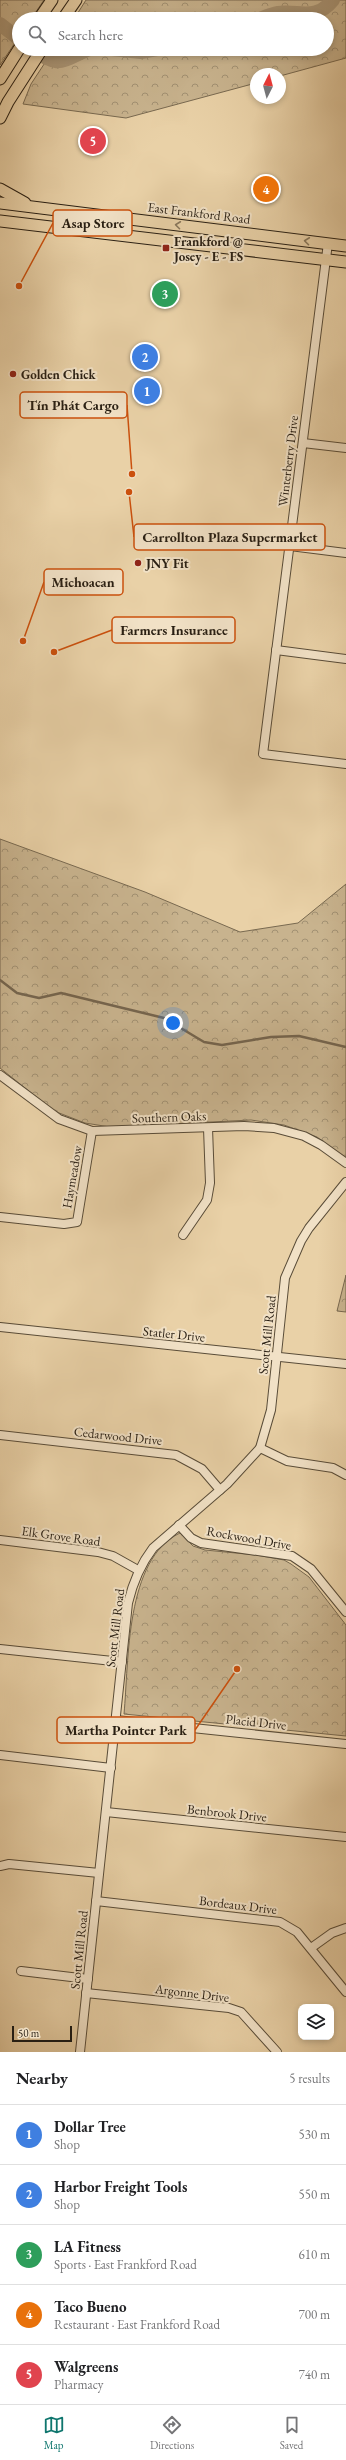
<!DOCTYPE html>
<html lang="en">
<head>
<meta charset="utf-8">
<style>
	body { margin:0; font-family:"EB Garamond",serif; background:#f6f6f6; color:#202124 }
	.controls { position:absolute; right:12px; bottom:12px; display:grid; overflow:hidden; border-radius:8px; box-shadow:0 2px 6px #0003 }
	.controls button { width:36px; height:36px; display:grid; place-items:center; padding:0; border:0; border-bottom:1px solid #e0e0e0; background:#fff; color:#202124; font:20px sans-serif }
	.compass { position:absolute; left:250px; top:68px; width:36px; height:36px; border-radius:50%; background:#fff; box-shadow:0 2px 6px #0003; rotate:6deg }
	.scale { position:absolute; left:12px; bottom:10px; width:60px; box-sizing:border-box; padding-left:4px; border:2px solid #291f13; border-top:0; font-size:11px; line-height:14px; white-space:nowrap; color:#291f13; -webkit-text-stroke:3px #f1e1c6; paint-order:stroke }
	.you { position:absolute; left:173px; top:1023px; width:14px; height:14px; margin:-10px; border:3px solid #fff; border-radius:50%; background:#1a73e8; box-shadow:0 0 0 6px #1a73e833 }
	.badge { display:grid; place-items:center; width:26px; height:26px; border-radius:50%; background:#0f766e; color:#fff; font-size:13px; font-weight:700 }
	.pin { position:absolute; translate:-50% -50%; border:2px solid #fff; box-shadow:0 1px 4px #0006 }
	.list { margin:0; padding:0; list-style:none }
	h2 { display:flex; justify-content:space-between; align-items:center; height:52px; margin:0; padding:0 16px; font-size:17px }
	h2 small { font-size:13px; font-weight:400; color:#757577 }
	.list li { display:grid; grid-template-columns:26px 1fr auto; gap:12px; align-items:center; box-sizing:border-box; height:60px; padding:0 16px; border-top:1px solid #e0e0e0 }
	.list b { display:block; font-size:15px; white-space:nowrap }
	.list p { margin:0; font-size:13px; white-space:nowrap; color:#757577 }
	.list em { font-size:13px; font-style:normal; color:#757577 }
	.icon { flex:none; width:22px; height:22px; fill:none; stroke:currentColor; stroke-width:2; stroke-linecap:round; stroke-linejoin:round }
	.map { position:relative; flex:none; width:346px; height:2052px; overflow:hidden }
	.search { position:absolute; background:#fff; box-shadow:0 2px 6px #0003; left:12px; right:12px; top:12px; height:44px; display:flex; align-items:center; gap:10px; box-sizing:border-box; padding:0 14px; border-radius:22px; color:#757577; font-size:15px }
	.sheet { height:352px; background:#fff }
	nav { display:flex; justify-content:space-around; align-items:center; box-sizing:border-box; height:56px; border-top:1px solid #e0e0e0; background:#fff; font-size:11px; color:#757577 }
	nav a { display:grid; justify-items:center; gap:2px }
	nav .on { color:#0f766e }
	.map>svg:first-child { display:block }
	.park { fill:url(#park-crowns); stroke:#786950 }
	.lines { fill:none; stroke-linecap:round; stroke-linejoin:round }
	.stream { stroke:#75654e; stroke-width:2.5 }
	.river { stroke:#a89475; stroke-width:14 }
	.minor-casing { stroke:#594c38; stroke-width:10 }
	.major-casing { stroke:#291f13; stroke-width:13 }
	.minor { stroke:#f1e1c6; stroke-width:8 }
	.major { stroke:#e9d1a7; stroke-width:11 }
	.oneway { stroke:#89785d }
	.poi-dot { fill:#8f2418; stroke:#f1e1c6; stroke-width:1.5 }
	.labels { text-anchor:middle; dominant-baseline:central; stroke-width:4; stroke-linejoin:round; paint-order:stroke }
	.street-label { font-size:13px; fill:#291f13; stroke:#f1e1c6 }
	.poi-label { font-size:13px; font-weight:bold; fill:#291f13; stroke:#f1e1c6; text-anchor:start }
	.leader { fill:none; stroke:#cb500d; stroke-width:1.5 }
	.callout-dot { fill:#cb500d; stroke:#f1e1c6; stroke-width:1.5 }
	.callout { fill:#f1e1c6; stroke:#cb500d; stroke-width:1.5 }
	.callout-label { font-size:14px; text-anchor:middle; font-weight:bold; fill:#291f13 }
</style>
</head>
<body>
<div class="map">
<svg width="346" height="2052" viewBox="0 0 346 2052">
	<defs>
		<pattern id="park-crowns" width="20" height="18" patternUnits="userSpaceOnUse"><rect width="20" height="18" fill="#c8b38e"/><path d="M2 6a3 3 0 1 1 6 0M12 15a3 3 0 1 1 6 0" fill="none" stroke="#a29173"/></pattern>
	</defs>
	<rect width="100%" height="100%" fill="#e9d1a7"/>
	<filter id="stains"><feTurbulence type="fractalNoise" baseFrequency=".005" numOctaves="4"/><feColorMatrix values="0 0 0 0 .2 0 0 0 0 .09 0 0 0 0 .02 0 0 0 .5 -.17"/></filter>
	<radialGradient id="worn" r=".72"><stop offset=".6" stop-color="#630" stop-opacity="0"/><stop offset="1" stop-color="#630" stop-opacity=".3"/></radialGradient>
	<g class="park">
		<path d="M 0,0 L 44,0 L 31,19 L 19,19 L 19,37 L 0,65 Z"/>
		<path d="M 86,0 L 346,0 L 346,58 L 280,76 L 280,74 L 256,74 L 256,83 L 126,118 L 23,104 L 31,84 L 54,49 L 327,49 L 327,19 L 74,19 Z"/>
		<path d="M 0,839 L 145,892 L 240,932 L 298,923 L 346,884 L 346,1159 L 317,1137 L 284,1125 L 251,1120 L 110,1127 L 85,1123 L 54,1111 L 0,1068 Z"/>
		<path d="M 346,1275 L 346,1312 L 337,1311 Z"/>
		<path d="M 180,1533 L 193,1546 L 205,1550 L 256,1555 L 284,1560 L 291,1564 L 309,1577 L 346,1625 L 346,1736 L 124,1714 C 129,1661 125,1559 180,1533 Z"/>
	</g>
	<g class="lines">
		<path class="stream" d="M 0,980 L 17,993 L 39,998 L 61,993 L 164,1018 L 204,1042 L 222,1045 L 271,1037 L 299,1036 L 346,1047"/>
		<g class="river">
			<path d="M 260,19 C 265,17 272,14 278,13 C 299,10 315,22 333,0"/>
			<path d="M 0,24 L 19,39"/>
			<path d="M 32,49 C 59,69 61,61 89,49"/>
			<path d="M 112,49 L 141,52 L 157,49"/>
		</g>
		<g class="minor-casing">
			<g id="minor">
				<path d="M 328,243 L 263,754 L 346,764"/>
				<path d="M 303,443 L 346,448"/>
				<path d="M 290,546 L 346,553"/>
				<path d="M 276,650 L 346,659"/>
				<path d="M 0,1075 L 59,1119 L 92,1131 L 244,1126 L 274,1128 L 304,1136 L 321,1145 L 346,1163"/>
				<path d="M 0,1217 L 64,1224 L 77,1222 L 92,1131"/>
				<path d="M 183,1235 L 207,1200 L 210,1183 L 208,1128"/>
				<path d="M 0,1327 L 346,1364"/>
				<path d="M 0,1435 L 176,1455 L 202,1469 L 220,1490"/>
				<path d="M 260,1448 L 287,1461 L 333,1468 L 346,1475"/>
				<path d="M 179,1525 L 191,1538 L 201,1543 L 292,1556 L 311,1569 L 346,1612"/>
				<path d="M 0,1540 L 98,1552 L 113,1556 L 138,1570"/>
				<path d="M 0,1649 L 122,1662"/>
				<path d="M 116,1720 L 346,1744"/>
				<path d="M 0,1755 L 111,1768"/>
				<path d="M 106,1812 L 346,1837"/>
				<path d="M 0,1866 L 9,1864 L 99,1873"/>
				<path d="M 96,1901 L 280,1922 L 297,1932 L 346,1992"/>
				<path d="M 311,1948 L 332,1933 L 346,1928"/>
				<path d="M 21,1971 L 88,1979"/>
				<path d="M 86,1993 L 229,2008 L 241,2012 L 277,2052"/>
				<path d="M 80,2052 L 128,1603 C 133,1582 140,1565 153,1548 L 227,1484 L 260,1448 L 271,1410 L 285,1278 L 301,1241 L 309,1228 L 346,1182"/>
			</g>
		</g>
		<g class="major-casing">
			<g id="major">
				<path d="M 39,19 L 52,0"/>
				<path d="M 63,19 L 76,0"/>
				<path d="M 0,79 L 19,49"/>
				<path d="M 0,118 L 8,102 L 42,49"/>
				<path d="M 0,189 L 25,203"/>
				<path d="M 0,203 L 346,246"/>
				<path d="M 0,221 L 346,262"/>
			</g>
		</g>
		<use href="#minor" class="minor"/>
		<use href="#major" class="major"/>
	</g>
	<defs><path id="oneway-chevron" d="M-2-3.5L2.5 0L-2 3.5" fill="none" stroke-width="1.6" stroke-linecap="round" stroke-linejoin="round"/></defs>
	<g class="oneway">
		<use href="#oneway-chevron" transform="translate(178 225) rotate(-173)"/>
		<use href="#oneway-chevron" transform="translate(307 241) rotate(-173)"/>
	</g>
	<g class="poi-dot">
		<rect x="162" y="244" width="8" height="8" rx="2"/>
		<circle cx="13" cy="374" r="4"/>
		<circle cx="138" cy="563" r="4"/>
	</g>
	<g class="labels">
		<g class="street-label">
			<text transform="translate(199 213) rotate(7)">East Frankford Road</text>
			<text transform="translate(288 461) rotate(-83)">Winterberry Drive</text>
			<text transform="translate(169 1117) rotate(-2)">Southern Oaks</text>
			<text transform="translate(72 1177) rotate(-80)">Haymeadow</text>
			<text transform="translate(174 1334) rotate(6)">Statler Drive</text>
			<text transform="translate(267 1335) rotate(-84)">Scott Mill Road</text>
			<text transform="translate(118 1436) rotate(6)">Cedarwood Drive</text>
			<text transform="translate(61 1536) rotate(8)">Elk Grove Road</text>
			<text transform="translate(249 1538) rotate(10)">Rockwood Drive</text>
			<text transform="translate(115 1628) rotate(-83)">Scott Mill Road</text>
			<text transform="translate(256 1722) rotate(6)">Placid Drive</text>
			<text transform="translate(227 1813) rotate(6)">Benbrook Drive</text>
			<text transform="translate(238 1905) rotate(7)">Bordeaux Drive</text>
			<text transform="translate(79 1950) rotate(-84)">Scott Mill Road</text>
			<text transform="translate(192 1993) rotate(7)">Argonne Drive</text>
		</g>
		<g class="poi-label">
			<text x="174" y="241">Frankford @<tspan x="174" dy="15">Josey - E - FS</tspan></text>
			<text x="21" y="374">Golden Chick</text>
			<text x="146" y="563">JNY Fit</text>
		</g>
	</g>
	<path class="leader" d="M19 286L53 223M132 474L127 405M129 492L134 537M23 641L44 582M54 652L112 630M237 1669L195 1730"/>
	<g class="callout-dot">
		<circle cx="19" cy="286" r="4"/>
		<circle cx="132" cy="474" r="4"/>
		<circle cx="129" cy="492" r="4"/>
		<circle cx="23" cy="641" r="4"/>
		<circle cx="54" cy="652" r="4"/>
		<circle cx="237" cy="1669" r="4"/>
	</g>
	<g class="callout">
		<rect x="53" y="210" width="79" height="26" rx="4"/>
		<rect x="20" y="392" width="107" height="26" rx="4"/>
		<rect x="134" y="524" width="191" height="26" rx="4"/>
		<rect x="44" y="569" width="79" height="26" rx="4"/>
		<rect x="112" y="617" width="123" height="26" rx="4"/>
		<rect x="57" y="1717" width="138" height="26" rx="4"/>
	</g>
	<g class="callout-label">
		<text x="93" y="228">Asap Store</text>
		<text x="73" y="410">Tín Phát Cargo</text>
		<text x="230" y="542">Carrollton Plaza Supermarket</text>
		<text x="83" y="587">Michoacan</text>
		<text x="174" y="635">Farmers Insurance</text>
		<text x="126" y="1735">Martha Pointer Park</text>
	</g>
	<rect width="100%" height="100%" filter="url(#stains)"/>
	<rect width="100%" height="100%" fill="url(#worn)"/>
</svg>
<div class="controls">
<button><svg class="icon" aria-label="layers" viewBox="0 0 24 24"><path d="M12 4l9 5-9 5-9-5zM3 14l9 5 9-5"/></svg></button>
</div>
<svg class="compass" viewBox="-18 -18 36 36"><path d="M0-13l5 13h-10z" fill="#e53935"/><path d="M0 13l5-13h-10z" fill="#757577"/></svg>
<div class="scale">50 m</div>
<div class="you"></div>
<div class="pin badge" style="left:147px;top:391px;background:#3f7fe0">1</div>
<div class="pin badge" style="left:145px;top:357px;background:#3f7fe0">2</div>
<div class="pin badge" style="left:165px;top:294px;background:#2e9e5b">3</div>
<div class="pin badge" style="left:266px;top:189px;background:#e8710a">4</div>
<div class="pin badge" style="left:93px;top:141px;background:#e0444e">5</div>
<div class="search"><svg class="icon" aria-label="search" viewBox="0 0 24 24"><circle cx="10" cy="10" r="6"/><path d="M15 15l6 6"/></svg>Search here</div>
</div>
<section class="sheet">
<h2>Nearby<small>5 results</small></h2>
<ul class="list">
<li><span class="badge" style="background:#3f7fe0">1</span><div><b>Dollar Tree</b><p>Shop</p></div><em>530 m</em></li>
<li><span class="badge" style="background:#3f7fe0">2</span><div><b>Harbor Freight Tools</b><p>Shop</p></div><em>550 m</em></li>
<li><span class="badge" style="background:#2e9e5b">3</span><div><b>LA Fitness</b><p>Sports · East Frankford Road</p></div><em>610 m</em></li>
<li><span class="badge" style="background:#e8710a">4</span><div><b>Taco Bueno</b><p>Restaurant · East Frankford Road</p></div><em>700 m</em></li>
<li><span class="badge" style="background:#e0444e">5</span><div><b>Walgreens</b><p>Pharmacy</p></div><em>740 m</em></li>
</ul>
</section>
<nav>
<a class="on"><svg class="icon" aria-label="map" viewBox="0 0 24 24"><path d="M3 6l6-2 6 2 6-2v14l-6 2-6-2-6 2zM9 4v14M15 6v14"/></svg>Map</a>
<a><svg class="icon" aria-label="directions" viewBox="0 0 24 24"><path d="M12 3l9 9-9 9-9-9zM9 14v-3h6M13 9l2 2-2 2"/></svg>Directions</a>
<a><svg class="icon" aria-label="saved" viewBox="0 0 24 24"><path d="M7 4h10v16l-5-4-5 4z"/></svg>Saved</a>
</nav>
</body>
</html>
